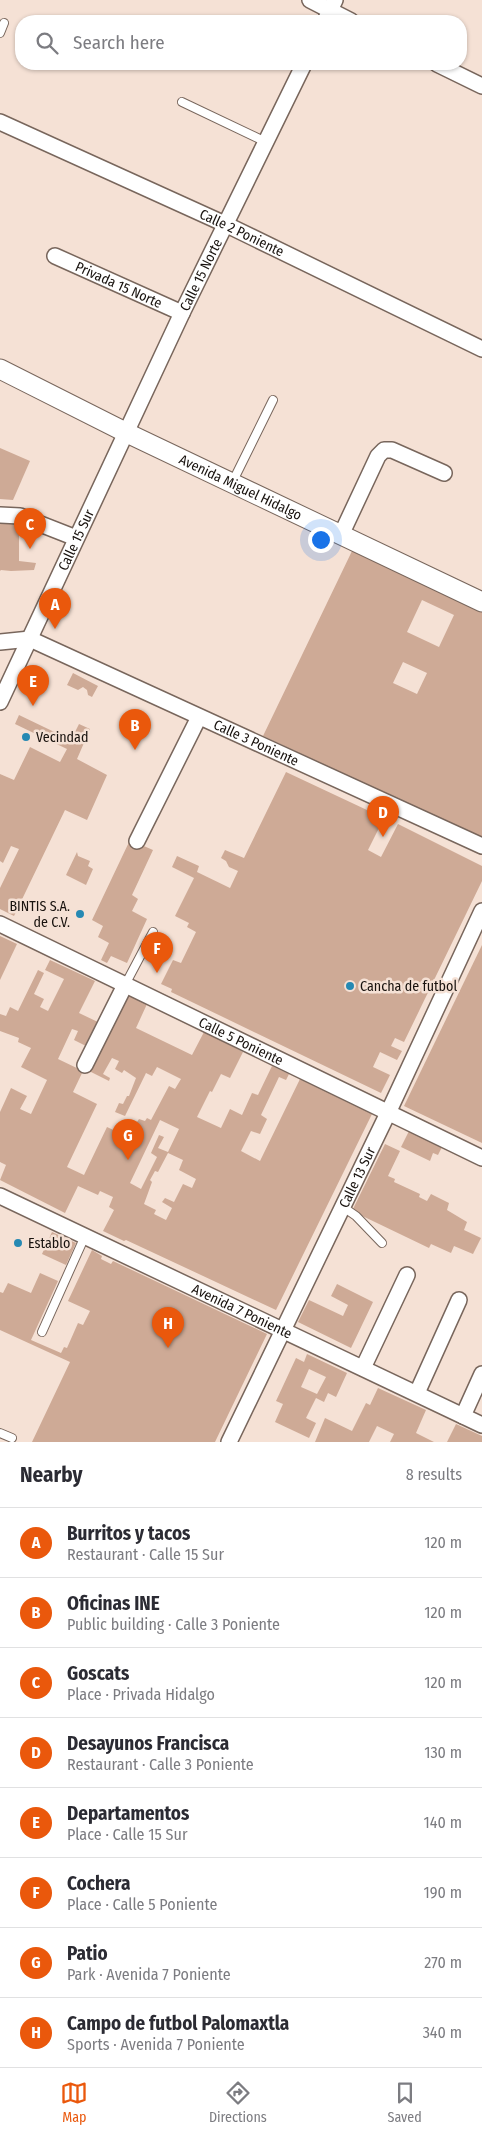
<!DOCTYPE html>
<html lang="en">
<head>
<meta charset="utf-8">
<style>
	body { margin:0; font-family:"Fira Sans Condensed",sans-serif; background:#f2f2f3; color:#2b2b33 }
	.you { position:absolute; left:320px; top:539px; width:18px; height:18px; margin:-12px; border:4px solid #fff; border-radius:50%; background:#1a73e8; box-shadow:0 0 0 8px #1a73e833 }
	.badge { display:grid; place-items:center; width:32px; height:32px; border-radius:50%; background:#ea580c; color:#fff; font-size:16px; font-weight:700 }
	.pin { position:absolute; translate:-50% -41px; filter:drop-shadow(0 1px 2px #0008) }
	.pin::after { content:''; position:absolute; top:26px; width:18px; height:15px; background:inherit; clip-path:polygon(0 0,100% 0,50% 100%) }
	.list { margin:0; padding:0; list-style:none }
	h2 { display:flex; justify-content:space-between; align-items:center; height:65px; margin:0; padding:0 20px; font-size:21px }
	h2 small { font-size:16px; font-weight:400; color:#7c7c81 }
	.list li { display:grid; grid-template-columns:32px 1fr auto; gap:15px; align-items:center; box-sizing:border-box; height:70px; padding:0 20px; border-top:1px solid #e1e1e2 }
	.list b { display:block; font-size:19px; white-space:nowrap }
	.list p { margin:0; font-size:16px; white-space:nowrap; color:#7c7c81 }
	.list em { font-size:16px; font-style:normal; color:#7c7c81 }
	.icon { flex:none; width:28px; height:28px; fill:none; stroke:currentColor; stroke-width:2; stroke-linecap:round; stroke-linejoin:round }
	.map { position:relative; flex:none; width:482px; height:1442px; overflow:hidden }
	.search { position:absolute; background:#fff; box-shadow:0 1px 4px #0004; left:15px; right:15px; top:15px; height:55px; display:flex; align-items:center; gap:12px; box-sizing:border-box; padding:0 18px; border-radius:20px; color:#7c7c81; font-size:19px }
	.sheet { height:625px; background:#fff }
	nav { display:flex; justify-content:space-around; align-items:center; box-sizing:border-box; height:70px; border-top:1px solid #e1e1e2; background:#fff; font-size:14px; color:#7c7c81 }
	nav a { display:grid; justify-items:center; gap:2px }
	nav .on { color:#ea580c }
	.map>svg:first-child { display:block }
	.green { fill:#ceaa96; fill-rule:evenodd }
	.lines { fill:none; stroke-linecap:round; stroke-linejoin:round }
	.service-casing { stroke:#78665c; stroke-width:10 }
	.minor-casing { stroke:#78665c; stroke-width:18 }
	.tertiary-casing { stroke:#78665c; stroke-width:21 }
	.service { stroke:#fff; stroke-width:8 }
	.minor { stroke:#fff; stroke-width:15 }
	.tertiary { stroke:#fff; stroke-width:19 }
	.poi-dot { fill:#2689b3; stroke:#f5e1d5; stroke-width:2 }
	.labels { text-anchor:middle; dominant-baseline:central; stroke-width:5; stroke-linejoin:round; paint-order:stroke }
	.street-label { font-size:14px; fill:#18120e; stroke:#f5e1d5 }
	.poi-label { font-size:14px; fill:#18120e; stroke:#f5e1d5; text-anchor:start }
</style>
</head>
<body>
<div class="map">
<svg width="482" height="1442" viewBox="0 0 482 1442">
	<rect width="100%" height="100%" fill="#f5e1d5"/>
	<g class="green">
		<path d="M 0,448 L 30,461 L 13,500 L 0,499 Z"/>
		<path d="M 0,519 L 5,519 L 19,526 L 19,561 L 36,563 L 34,570 L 11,571 L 1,570 L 0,571 Z"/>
		<path d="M 352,551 L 482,612 L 482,839 L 263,736 ZM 422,600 L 454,615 L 439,647 L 407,632 ZM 403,662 L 427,673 L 417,694 L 393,683 Z"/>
		<path d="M 73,673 L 98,686 L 92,697 L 88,695 L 87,690 L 83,687 L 78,690 L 67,685 Z"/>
		<path d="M 19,715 L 71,740 L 79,724 L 90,729 L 77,759 L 107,775 L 87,820 L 65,810 L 14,916 L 0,909 L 0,888 L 19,849 L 11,846 L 3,863 L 0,861 L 0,774 L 14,780 L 30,747 L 60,762 L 67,749 L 15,724 Z"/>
		<path d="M 286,772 L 384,818 L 368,850 L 381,857 L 398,824 L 482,866 L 482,881 L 404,1042 L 395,1038 L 391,1046 L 402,1051 L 397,1060 L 380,1052 L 373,1067 L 390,1075 L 381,1093 L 171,992 L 172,989 L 161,984 L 173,960 L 181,963 L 196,932 L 187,927 L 189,923 L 175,916 L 194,878 L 172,867 L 177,856 L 199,866 L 197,872 L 230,888 L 238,871 L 229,867 L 226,861 L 221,858 L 225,850 L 244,858 Z"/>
		<path d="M 130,840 L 153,850 L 132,895 L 138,899 L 132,911 L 147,919 L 127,963 L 111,956 L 107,963 L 101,960 L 109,943 L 98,937 L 103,926 L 92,920 Z"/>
		<path d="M 77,852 L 78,856 L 90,861 L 88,866 L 93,869 L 86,885 L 66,875 Z"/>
		<path d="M 0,936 L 17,944 L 0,980 Z"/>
		<path d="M 482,945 L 482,1143 L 404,1106 Z"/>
		<path d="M 50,960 L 95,981 L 79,1013 L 100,1023 L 88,1047 L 74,1040 L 78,1031 L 72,1029 L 58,1059 L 83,1071 L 73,1092 L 97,1104 L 67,1167 L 84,1175 L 107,1127 L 126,1136 L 134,1121 L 137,1122 L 139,1119 L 145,1121 L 147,1118 L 151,1120 L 169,1086 L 175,1089 L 181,1079 L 157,1067 L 152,1076 L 146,1073 L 125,1116 L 115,1112 L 119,1103 L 123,1104 L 127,1096 L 129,1096 L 136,1078 L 124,1070 L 122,1073 L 115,1069 L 119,1061 L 112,1058 L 103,1074 L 110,1078 L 109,1081 L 85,1069 L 123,992 L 147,1004 L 136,1028 L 192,1055 L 204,1032 L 243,1052 L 230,1078 L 221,1074 L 212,1092 L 210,1091 L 197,1117 L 221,1128 L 230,1109 L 242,1115 L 252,1093 L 258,1095 L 272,1066 L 289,1074 L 286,1080 L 279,1077 L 261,1115 L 267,1119 L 260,1134 L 251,1131 L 241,1151 L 260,1161 L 300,1079 L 372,1114 L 276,1310 L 126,1240 L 124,1241 L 103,1231 L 114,1210 L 109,1207 L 113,1197 L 100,1191 L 98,1195 L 78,1186 L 65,1213 L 0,1180 L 6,1165 L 0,1162 L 0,1112 L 11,1088 L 27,1096 L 20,1109 L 31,1114 L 47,1080 L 21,1067 L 31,1048 L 18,1042 L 19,1038 L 0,1031 L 0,1014 L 6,1016 L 10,1007 L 18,1011 L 38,970 L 44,973 L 34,994 L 44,999 L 40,1007 L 48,1011 L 64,979 L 45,970 ZM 160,1120 L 179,1129 L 168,1152 L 158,1148 L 164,1137 L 159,1135 L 151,1153 L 157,1157 L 141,1189 L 130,1183 ZM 168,1153 L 183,1160 L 179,1170 L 196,1179 L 192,1188 L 183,1184 L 174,1202 L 165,1198 L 162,1202 L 172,1208 L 166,1220 L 154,1214 L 156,1210 L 144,1204 L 152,1182 L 150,1180 L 155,1171 L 158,1172 Z"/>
		<path d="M 409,1131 L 442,1147 L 438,1155 L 433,1153 L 430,1161 L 401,1147 Z"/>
		<path d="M 385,1144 L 400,1151 L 388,1176 L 395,1179 L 394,1182 L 420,1194 L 419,1197 L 427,1201 L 431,1194 L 449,1203 L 447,1210 L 467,1222 L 464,1230 L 481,1238 L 473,1254 L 454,1246 L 451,1253 L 431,1244 L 429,1248 L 352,1211 Z"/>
		<path d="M 52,1232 L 76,1243 L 66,1265 L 42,1254 Z"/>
		<path d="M 92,1250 L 102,1256 L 101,1259 L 111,1264 L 113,1261 L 267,1334 L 215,1442 L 32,1442 L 70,1362 L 0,1330 L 0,1292 L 3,1293 L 8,1283 L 31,1293 L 40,1273 L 58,1281 L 31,1340 L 61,1353 L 64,1347 L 67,1348 L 78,1323 L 83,1325 L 90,1311 L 68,1301 Z"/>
		<path d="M 337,1284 L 373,1302 L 351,1348 L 298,1322 L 309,1300 L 343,1316 L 348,1305 L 331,1296 Z"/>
		<path d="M 307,1354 L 347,1373 L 336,1397 L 328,1393 L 324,1402 L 316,1398 L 306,1418 L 316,1423 L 309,1438 L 275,1422 L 283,1404 L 276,1401 L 296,1358 L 304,1362 ZM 309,1369 L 326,1377 L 317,1394 L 301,1387 Z"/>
		<path d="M 378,1388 L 426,1410 L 416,1433 L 434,1442 L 390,1442 L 394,1434 L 377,1426 L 369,1442 L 315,1442 L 325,1418 L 352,1431 L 366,1403 L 370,1405 Z"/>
		<path d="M 456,1424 L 482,1436 L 482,1442 L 447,1442 Z"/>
	</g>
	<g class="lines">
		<g class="service-casing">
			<g id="service">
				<path d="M 0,33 L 4,23"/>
				<path d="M 182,102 L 266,142"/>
				<path d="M 232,483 L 273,400"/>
				<path d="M 125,985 L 153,932"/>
				<path d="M 343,1207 L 356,1216 L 382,1243"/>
				<path d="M 42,1332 L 85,1236"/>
				<path d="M 0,1433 L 12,1438"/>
			</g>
		</g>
		<g class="minor-casing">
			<g id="minor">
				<path d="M 310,0 L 351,21"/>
				<path d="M 325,21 L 335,0"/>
				<path d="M 437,64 L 482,86"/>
				<path id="s1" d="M 0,122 L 227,225 L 482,349"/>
				<path id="s2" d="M 55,256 L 182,313"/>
				<path d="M 0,515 L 20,516 L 76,538"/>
				<path d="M 341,535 L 378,456 L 384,450 L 392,450 L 444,473"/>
				<path id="s3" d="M 0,642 L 30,639 L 482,846"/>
				<path id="s4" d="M 0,702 L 182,313 L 304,64"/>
				<path d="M 137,841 L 199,717"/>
				<path id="s5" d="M 0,924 L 482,1158"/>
				<path d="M 85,1065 L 125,985"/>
				<path id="s6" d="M 0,1196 L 482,1425"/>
				<path d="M 363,1368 L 407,1275"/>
				<path d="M 417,1393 L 459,1300"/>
				<path d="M 463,1416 L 482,1374"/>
				<path id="s7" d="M 229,1442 L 388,1113 L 482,911"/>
			</g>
		</g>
		<g class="tertiary-casing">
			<g id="tertiary">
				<path id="s8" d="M 0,369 L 127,433 L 482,602"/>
			</g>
		</g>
		<use href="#service" class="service"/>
		<use href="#minor" class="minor"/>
		<use href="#tertiary" class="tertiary"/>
	</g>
	<g class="poi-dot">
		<circle cx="26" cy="737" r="5"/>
		<circle cx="80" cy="914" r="5"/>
		<circle cx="350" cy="986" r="5"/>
		<circle cx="18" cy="1243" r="5"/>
	</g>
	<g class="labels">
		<g class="street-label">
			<text stroke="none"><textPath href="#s1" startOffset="266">Calle 2 Poniente</textPath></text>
			<text stroke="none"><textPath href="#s4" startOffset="472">Calle 15 Norte</textPath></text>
			<text stroke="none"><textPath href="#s2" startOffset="70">Privada 15 Norte</textPath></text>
			<text stroke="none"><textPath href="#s8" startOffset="268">Avenida Miguel Hidalgo</textPath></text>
			<text stroke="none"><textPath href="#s4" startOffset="179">Calle 15 Sur</textPath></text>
			<text stroke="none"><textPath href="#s3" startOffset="279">Calle 3 Poniente</textPath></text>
			<text stroke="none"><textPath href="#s5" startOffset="268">Calle 5 Poniente</textPath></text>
			<text stroke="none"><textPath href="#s7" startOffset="294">Calle 13 Sur</textPath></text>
			<text stroke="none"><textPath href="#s6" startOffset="268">Avenida 7 Poniente</textPath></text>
		</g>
		<g class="poi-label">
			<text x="36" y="737">Vecindad</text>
			<text x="70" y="906" text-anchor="end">BINTIS S.A.<tspan x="70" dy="16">de C.V.</tspan></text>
			<text x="360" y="986">Cancha de futbol</text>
			<text x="28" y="1243">Establo</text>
		</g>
	</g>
</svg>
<div class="you"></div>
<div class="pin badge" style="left:55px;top:629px">A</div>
<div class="pin badge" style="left:135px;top:750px">B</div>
<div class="pin badge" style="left:30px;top:549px">C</div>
<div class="pin badge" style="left:383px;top:837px">D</div>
<div class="pin badge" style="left:33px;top:706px">E</div>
<div class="pin badge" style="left:157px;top:973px">F</div>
<div class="pin badge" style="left:128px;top:1160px">G</div>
<div class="pin badge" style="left:168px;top:1348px">H</div>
<div class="search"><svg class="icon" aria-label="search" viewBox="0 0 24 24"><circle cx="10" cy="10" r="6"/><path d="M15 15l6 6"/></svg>Search here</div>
</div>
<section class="sheet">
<h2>Nearby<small>8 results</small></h2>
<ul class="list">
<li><span class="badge">A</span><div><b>Burritos y tacos</b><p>Restaurant · Calle 15 Sur</p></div><em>120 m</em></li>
<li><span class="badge">B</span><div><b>Oficinas INE</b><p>Public building · Calle 3 Poniente</p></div><em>120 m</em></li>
<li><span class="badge">C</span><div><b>Goscats</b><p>Place · Privada Hidalgo</p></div><em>120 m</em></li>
<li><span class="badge">D</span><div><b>Desayunos Francisca</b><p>Restaurant · Calle 3 Poniente</p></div><em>130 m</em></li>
<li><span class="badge">E</span><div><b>Departamentos</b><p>Place · Calle 15 Sur</p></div><em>140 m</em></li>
<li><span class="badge">F</span><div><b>Cochera</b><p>Place · Calle 5 Poniente</p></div><em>190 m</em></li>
<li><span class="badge">G</span><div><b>Patio</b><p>Park · Avenida 7 Poniente</p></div><em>270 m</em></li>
<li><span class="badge">H</span><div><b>Campo de futbol Palomaxtla</b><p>Sports · Avenida 7 Poniente</p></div><em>340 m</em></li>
</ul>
</section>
<nav>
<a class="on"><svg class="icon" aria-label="map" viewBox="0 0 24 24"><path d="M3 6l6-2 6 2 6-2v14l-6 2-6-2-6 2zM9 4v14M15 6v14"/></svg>Map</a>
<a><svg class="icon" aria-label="directions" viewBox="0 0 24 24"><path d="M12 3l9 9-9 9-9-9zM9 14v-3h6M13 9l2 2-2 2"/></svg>Directions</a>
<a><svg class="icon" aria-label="saved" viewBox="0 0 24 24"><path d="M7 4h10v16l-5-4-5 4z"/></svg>Saved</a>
</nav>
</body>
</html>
